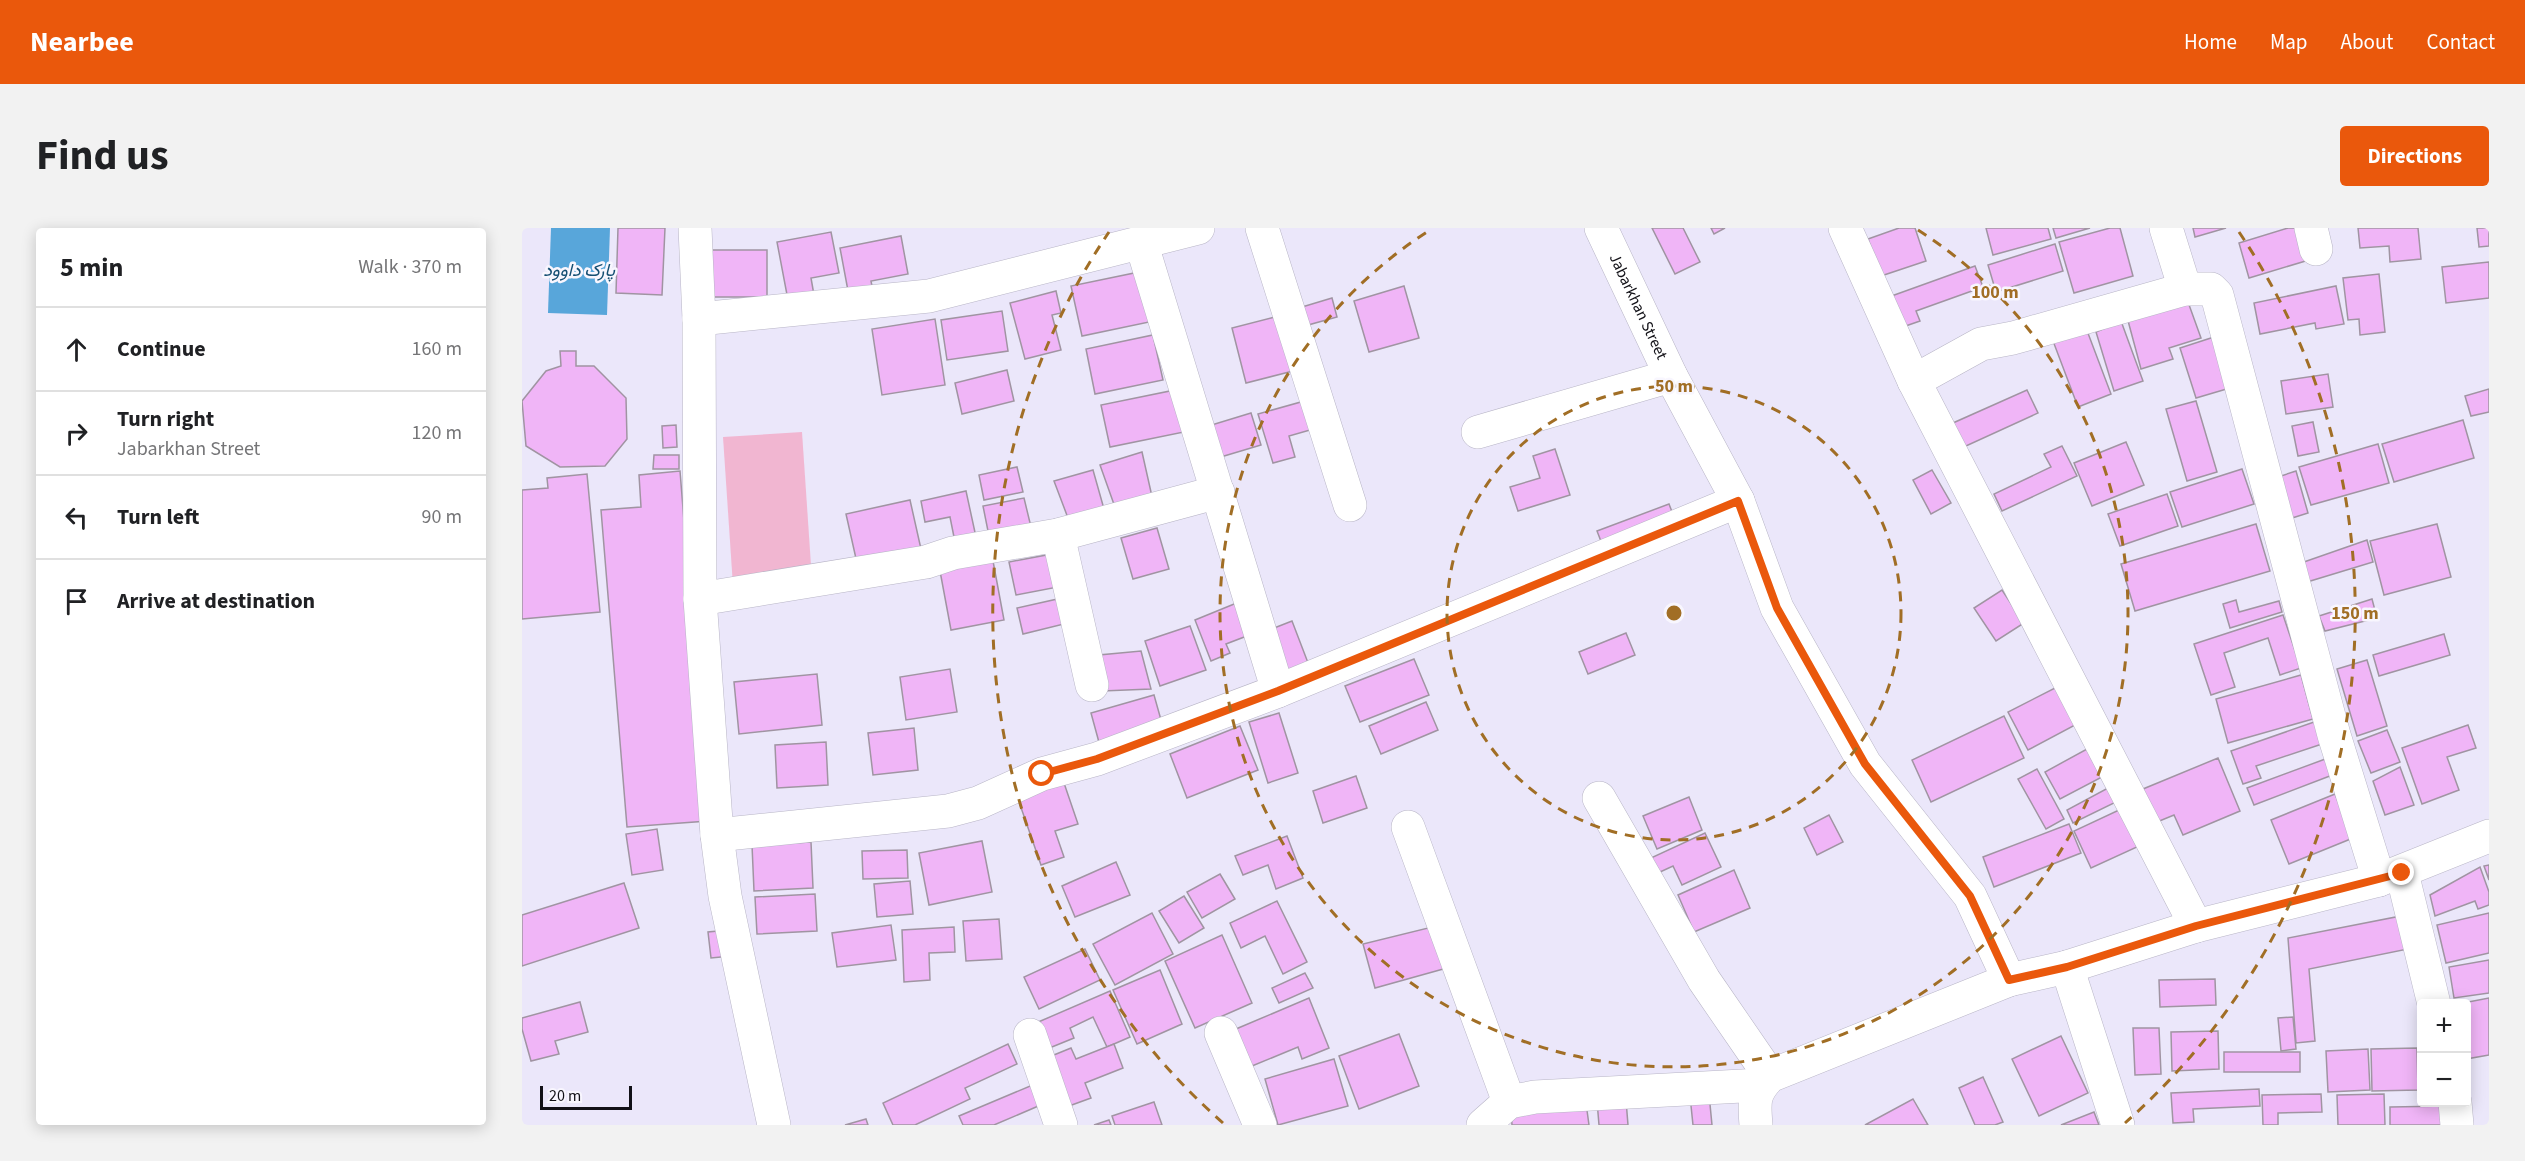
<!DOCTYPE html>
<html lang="en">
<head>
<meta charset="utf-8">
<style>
	body { margin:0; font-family:"Source Sans 3",Vazirmatn,sans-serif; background:#f2f2f2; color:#202124 }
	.controls { position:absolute; right:18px; bottom:18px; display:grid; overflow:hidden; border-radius:6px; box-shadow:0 3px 15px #0003 }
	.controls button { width:54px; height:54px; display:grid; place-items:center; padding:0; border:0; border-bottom:2px solid #e0e0e0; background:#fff; color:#202124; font:30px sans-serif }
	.scale { position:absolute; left:18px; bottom:15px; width:92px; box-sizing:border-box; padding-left:6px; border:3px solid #121117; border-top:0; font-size:16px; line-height:21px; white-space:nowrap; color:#121117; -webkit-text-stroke:4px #f8f6fe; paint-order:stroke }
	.stop { position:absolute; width:18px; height:18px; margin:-14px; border:4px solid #ea580c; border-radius:50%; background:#fff }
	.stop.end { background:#ea580c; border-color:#fff; box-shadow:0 2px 6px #0008 }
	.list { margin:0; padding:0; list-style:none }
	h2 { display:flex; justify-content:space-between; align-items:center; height:78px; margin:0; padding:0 24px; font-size:26px }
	h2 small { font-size:20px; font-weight:400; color:#757577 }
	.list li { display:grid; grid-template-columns:39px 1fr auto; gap:18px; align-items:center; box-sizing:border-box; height:84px; padding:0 24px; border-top:2px solid #e0e0e0 }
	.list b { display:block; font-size:22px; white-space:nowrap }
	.list p { margin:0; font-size:20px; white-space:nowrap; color:#757577 }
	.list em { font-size:20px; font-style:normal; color:#757577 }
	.icon { flex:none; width:33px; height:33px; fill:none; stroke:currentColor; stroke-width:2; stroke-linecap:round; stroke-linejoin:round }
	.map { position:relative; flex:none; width:1967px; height:897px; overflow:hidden; border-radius:6px }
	header { display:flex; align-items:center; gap:36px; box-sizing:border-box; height:84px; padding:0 30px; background:#ea580c; color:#fff }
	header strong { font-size:28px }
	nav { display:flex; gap:33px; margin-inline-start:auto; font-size:21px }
	.intro { display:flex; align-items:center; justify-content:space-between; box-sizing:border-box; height:144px; padding:0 36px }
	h1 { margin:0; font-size:42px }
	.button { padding:15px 27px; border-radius:6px; background:#ea580c; color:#fff; font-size:21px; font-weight:700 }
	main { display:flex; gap:36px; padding:0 36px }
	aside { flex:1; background:#fff; border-radius:6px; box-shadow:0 3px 15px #0003 }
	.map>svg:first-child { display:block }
	.green { fill:#f1b6d1 }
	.water { fill:#58a6da }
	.building { fill:#f0b5f7; stroke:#a094a2; stroke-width:1.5 }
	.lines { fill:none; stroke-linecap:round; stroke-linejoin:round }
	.minor-casing { stroke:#b8b5c6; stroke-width:34 }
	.minor { stroke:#fff; stroke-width:33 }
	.route { stroke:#ea580c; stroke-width:8 }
	.ring { fill:none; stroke:#a16e25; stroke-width:3; stroke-dasharray:10 8 }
	.labels { text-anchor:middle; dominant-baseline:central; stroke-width:5; stroke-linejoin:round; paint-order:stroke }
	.street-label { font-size:16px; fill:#121117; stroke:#f8f6fe }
	.water-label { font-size:18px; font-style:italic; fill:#154f73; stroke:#f8f6fe }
	.centre { fill:#a16e25; stroke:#f8f6fe; stroke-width:3 }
	.ring-label { font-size:18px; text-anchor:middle; font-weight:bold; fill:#a16e25; stroke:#f8f6fe; stroke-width:5; stroke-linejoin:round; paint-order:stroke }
</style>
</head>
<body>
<header>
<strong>Nearbee</strong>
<nav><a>Home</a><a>Map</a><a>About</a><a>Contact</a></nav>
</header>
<div class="intro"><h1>Find us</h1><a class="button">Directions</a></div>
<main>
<aside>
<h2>5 min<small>Walk · 370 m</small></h2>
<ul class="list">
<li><svg class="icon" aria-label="ahead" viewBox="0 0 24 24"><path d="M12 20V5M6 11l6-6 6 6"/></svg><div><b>Continue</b></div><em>160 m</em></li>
<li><svg class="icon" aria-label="right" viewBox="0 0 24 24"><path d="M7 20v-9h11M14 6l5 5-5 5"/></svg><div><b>Turn right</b><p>Jabarkhan Street</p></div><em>120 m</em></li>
<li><svg class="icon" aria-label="left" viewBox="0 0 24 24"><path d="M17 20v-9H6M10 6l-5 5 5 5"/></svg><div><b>Turn left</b></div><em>90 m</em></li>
<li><svg class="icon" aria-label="arrive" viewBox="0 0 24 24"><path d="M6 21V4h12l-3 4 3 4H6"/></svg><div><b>Arrive at destination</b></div></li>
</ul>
</aside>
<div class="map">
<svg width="1967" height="897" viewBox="0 0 1967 897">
	<rect width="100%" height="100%" fill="#ebe7fa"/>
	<path class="green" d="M 280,204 L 290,352 L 211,358 L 201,209 Z"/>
	<path class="water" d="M 29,0 L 88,0 L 85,87 L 26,85 Z"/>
	<g class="building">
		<path d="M 96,0 L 143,0 L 140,67 L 94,65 Z"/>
		<path d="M 1130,0 L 1161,0 L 1178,34 L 1153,46 Z"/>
		<path d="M 1189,0 L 1203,0 L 1192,6 Z"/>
		<path d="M 1377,0 L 1393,0 L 1404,33 L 1359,48 L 1346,11 Z"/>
		<path d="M 1464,0 L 1526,0 L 1529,11 L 1471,27 Z"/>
		<path d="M 1531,0 L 1568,0 L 1534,10 Z"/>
		<path d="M 1588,0 L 1598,0 L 1611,48 L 1552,65 L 1537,14 Z"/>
		<path d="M 1671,0 L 1704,0 L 1673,9 Z"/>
		<path d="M 1766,0 L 1777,0 L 1787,32 L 1727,50 L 1717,15 Z"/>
		<path d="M 1836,0 L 1896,0 L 1899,31 L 1868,34 L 1867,18 L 1838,20 Z"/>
		<path d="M 1955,0 L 1967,0 L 1967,18 L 1957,19 Z"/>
		<path d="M 309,4 L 317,45 L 289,50 L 292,67 L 266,72 L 255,14 Z"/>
		<path d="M 379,8 L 386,46 L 349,53 L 351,63 L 327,68 L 318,20 Z"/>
		<path d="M 1533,16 L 1541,43 L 1474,64 L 1466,37 Z"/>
		<rect x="189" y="22" width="56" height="47"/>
		<path d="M 1967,34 L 1967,70 L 1924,75 L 1920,39 Z"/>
		<path d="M 1453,38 L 1461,59 L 1394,83 L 1398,93 L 1375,101 L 1364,70 Z"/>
		<path d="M 622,43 L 632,93 L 560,108 L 549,58 Z"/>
		<path d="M 1857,46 L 1863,104 L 1838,107 L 1837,91 L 1826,92 L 1821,50 Z"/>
		<path d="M 882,58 L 897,110 L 847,124 L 832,73 Z"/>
		<path d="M 1814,58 L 1822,96 L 1794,101 L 1793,95 L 1738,106 L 1732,75 Z"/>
		<path d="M 534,63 L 539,85 L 530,87 L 539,122 L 503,131 L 488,75 Z"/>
		<path d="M 810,70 L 815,89 L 786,97 L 780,79 Z"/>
		<path d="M 1666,74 L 1679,110 L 1647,120 L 1651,131 L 1619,141 L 1605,89 Z"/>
		<path d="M 480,83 L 486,123 L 425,132 L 419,92 Z"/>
		<path d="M 761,87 L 775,142 L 724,155 L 710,100 Z"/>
		<path d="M 413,91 L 423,157 L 360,167 L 350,101 Z"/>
		<path d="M 1561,92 L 1589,166 L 1556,179 L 1528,105 Z"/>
		<path d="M 1599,93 L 1621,153 L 1592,163 L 1574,104 Z"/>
		<path d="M 631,107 L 641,152 L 573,166 L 564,121 Z"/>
		<path d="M 1692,109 L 1708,160 L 1674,170 L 1658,120 Z"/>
		<path d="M 38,123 L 54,123 L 54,138 L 72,138 L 104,170 L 105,211 L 83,238 L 38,239 L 4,218 L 0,173 L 24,143 L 39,138 Z"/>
		<path d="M 485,142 L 492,173 L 440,186 L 433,155 Z"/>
		<path d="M 1806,146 L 1811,179 L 1764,186 L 1759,153 Z"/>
		<path d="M 1967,161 L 1967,184 L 1949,188 L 1943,168 Z"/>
		<path d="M 653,162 L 662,204 L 588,219 L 579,177 Z"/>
		<path d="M 1505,162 L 1516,185 L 1433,223 L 1422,199 Z"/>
		<path d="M 786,172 L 795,200 L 767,208 L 773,229 L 751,235 L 736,186 Z"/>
		<path d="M 1674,173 L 1695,244 L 1665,253 L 1644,181 Z"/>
		<path d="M 729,185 L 739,217 L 692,231 L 683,199 Z"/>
		<path d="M 1941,192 L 1952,230 L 1872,254 L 1860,216 Z"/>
		<path d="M 1791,194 L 1797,224 L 1776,228 L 1770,198 Z"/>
		<path d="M 154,197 L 155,219 L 141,220 L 140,198 Z"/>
		<path d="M 1604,214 L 1622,257 L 1570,278 L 1552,235 Z"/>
		<path d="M 1856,216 L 1867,255 L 1789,277 L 1777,239 Z"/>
		<path d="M 1540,218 L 1555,248 L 1480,283 L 1472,266 L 1529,239 L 1522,226 Z"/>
		<path d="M 1033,221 L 1048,267 L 996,283 L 988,259 L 1018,250 L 1011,228 Z"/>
		<path d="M 620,224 L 631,273 L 594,282 L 578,237 Z"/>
		<path d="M 132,227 L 157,227 L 157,241 L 131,241 Z"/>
		<path d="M 495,239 L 501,264 L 462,272 L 457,247 Z"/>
		<path d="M 1720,241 L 1732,276 L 1660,299 L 1648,264 Z"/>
		<path d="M 571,242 L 582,281 L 546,290 L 532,253 Z"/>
		<path d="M 1410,242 L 1429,275 L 1409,286 L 1391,252 Z"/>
		<path d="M 158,243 L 186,593 L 105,599 L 79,282 L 119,279 L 117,247 Z"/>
		<path d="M 1774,243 L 1786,285 L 1767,291 L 1756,249 Z"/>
		<path d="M 65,246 L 78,384 L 0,391 L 0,262 L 26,260 L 25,250 Z"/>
		<path d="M 444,263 L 454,309 L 433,314 L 428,289 L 403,294 L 399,273 Z"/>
		<path d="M 1645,266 L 1656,298 L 1598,318 L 1586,286 Z"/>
		<path d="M 502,270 L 509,299 L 467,308 L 461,278 Z"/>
		<path d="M 388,272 L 399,321 L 335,335 L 324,286 Z"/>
		<path d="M 1147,276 L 1154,294 L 1082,321 L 1075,303 Z"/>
		<path d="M 1734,296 L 1748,343 L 1613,383 L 1599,336 Z"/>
		<path d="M 1915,296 L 1929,349 L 1862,367 L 1848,313 Z"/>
		<path d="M 635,300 L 647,341 L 611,351 L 599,310 Z"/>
		<path d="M 1845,312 L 1851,334 L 1785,354 L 1779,335 Z"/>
		<path d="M 530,326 L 536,359 L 494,367 L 487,334 Z"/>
		<path d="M 471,333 L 482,392 L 429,402 L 418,343 Z"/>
		<path d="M 1480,362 L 1502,395 L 1474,413 L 1452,380 Z"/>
		<path d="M 540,370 L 546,395 L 501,406 L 495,380 Z"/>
		<path d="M 1850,371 L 1855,390 L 1803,403 L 1797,388 Z"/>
		<path d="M 1714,372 L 1717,384 L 1757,373 L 1760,384 L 1708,400 L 1701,376 Z"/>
		<path d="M 717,374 L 730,406 L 704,416 L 708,425 L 689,433 L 673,392 Z"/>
		<path d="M 1761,387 L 1779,440 L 1758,447 L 1746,410 L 1702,425 L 1713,459 L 1689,467 L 1672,416 Z"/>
		<path d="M 770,393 L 788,440 L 760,451 L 742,404 Z"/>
		<path d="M 668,398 L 684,442 L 638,458 L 623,413 Z"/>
		<path d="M 1104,405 L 1113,427 L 1066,446 L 1057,424 Z"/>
		<path d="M 1922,406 L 1928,427 L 1857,448 L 1851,427 Z"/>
		<path d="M 619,423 L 629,461 L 580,463 L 577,427 Z"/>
		<path d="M 892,431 L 907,467 L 838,494 L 823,458 Z"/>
		<path d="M 1845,432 L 1865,498 L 1835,508 L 1815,441 Z"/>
		<path d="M 428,441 L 435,484 L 384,492 L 378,449 Z"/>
		<path d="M 295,446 L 300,497 L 217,506 L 212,454 Z"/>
		<path d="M 1779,447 L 1791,491 L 1706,515 L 1694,471 Z"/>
		<path d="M 1535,459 L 1555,496 L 1506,522 L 1486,484 Z"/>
		<path d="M 632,467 L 641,499 L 578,518 L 569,485 Z"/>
		<path d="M 904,474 L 916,502 L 859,526 L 847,498 Z"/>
		<path d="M 757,485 L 776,545 L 746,555 L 727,494 Z"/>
		<path d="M 1482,488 L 1502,530 L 1409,574 L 1390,532 Z"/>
		<path d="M 1795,493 L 1803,515 L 1734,538 L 1739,550 L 1721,556 L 1709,523 Z"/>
		<path d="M 1946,497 L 1954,520 L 1925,529 L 1937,562 L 1900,576 L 1880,520 Z"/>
		<path d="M 718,498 L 736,542 L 665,570 L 648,526 Z"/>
		<path d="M 392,500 L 396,542 L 351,547 L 346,505 Z"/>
		<path d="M 1865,502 L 1878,534 L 1849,545 L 1836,513 Z"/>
		<path d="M 304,514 L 306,557 L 255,560 L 253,517 Z"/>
		<path d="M 1565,521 L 1580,549 L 1538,571 L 1523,544 Z"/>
		<path d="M 1696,530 L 1718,583 L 1661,607 L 1652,587 L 1635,594 L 1621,561 Z"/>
		<path d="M 1806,530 L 1813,546 L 1732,577 L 1725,560 Z"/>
		<path d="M 1878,539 L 1892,577 L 1863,587 L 1851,553 Z"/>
		<path d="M 1515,541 L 1542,591 L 1524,601 L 1496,551 Z"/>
		<path d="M 834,548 L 845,580 L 801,595 L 791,563 Z"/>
		<path d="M 542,555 L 556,596 L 533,603 L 542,629 L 519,637 L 496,571 Z"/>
		<path d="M 1586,560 L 1594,574 L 1551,595 L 1545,582 Z"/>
		<path d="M 1813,566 L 1831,610 L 1767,636 L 1749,592 Z"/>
		<path d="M 1167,569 L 1180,602 L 1135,621 L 1121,588 Z"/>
		<path d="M 1597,582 L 1615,619 L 1569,640 L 1552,603 Z"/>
		<path d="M 1307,587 L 1321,614 L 1295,627 L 1282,600 Z"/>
		<path d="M 1547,596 L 1559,625 L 1472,659 L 1461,629 Z"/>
		<path d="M 135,601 L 141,642 L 110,647 L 104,606 Z"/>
		<path d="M 1183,605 L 1199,639 L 1160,657 L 1151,638 L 1125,650 L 1118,635 Z"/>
		<path d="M 765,608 L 781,650 L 754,661 L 746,637 L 721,647 L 713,628 Z"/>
		<path d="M 460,613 L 470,664 L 407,677 L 397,625 Z"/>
		<path d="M 289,614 L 291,660 L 232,663 L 230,617 Z"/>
		<path d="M 385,622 L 386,650 L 341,651 L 340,623 Z"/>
		<path d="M 594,634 L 608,667 L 553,689 L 540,658 Z"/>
		<path d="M 1967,637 L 1967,652 L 1962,638 Z"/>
		<path d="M 1958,639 L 1967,664 L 1967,677 L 1956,681 L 1953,673 L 1913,688 L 1908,667 Z"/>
		<path d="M 1212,642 L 1228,680 L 1172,704 L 1156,667 Z"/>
		<path d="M 698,646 L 713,671 L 680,690 L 665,664 Z"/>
		<path d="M 388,653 L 391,686 L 355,689 L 352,656 Z"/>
		<path d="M 102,655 L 117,700 L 0,738 L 0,687 Z"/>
		<path d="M 293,666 L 295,703 L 235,706 L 233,669 Z"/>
		<path d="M 662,668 L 682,700 L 657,715 L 637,683 Z"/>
		<path d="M 755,673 L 785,734 L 761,746 L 743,708 L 719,720 L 708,695 Z"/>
		<path d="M 630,685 L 651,726 L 593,757 L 571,716 Z"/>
		<path d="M 1967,685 L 1967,725 L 1924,735 L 1915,697 Z"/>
		<path d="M 1879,688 L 1886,721 L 1787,741 L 1793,813 L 1774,815 L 1766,710 Z"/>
		<path d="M 477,691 L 480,731 L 444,733 L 441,693 Z"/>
		<path d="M 369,697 L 374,732 L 315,739 L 310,705 Z"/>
		<path d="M 432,699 L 433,724 L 407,725 L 408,752 L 382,754 L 380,702 Z"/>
		<path d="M 910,699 L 932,738 L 853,760 L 841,716 Z"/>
		<path d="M 206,702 L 209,728 L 189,730 L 186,704 Z"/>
		<path d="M 700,707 L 730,775 L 673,800 L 643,733 Z"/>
		<path d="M 563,721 L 578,752 L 517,781 L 502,749 Z"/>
		<path d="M 1967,732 L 1967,765 L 1932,770 L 1927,739 Z"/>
		<path d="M 638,742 L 660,796 L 615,816 L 591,762 Z"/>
		<path d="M 783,745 L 791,760 L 757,775 L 750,760 Z"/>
		<path d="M 1693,751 L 1694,777 L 1638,779 L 1637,752 Z"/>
		<path d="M 588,763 L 608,809 L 585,819 L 571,789 L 548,800 L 552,810 L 525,821 L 514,795 Z"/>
		<path d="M 787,770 L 807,820 L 780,831 L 776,819 L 730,838 L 714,801 Z"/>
		<path d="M 1967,770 L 1967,827 L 1944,831 L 1944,776 L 1936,776 Z"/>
		<path d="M 58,774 L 66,804 L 33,813 L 37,826 L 9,833 L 0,801 L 0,790 Z"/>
		<path d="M 1771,789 L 1774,821 L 1759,823 L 1756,790 Z"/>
		<path d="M 1611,800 L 1637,800 L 1639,846 L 1613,847 Z"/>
		<path d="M 1696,803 L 1697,841 L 1650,843 L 1649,804 Z"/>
		<path d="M 877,806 L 897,858 L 837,881 L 817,828 Z"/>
		<path d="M 1539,808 L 1566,865 L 1517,888 L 1490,831 Z"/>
		<path d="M 486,816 L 495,836 L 443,860 L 448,871 L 393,897 L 371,897 L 361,875 Z"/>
		<path d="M 592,816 L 601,840 L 563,855 L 569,870 L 547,878 L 527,829 L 549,820 L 554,831 Z"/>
		<path d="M 1895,820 L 1896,862 L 1850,863 L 1849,821 Z"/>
		<path d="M 1846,821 L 1848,862 L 1806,864 L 1804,823 Z"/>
		<rect x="1702" y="824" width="76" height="20"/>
		<path d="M 812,831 L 826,878 L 756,897 L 743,851 Z"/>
		<path d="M 1461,849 L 1481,894 L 1473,897 L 1453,897 L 1437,860 Z"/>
		<path d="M 513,856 L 521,876 L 472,897 L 441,897 L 437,888 Z"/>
		<path d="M 1737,861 L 1738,878 L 1671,881 L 1672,894 L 1651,895 L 1649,865 Z"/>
		<path d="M 1187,866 L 1190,897 L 1171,897 L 1168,868 Z"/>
		<path d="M 1799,866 L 1800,884 L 1756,885 L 1756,897 L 1741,897 L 1740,867 Z"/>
		<path d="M 1862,866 L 1863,897 L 1816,897 L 1815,867 Z"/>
		<path d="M 1391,871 L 1406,897 L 1343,897 Z"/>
		<path d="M 1104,872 L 1106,897 L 1077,897 L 1075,873 Z"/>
		<path d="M 632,874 L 640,897 L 593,897 L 590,888 Z"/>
		<path d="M 1064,875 L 1067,897 L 990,897 L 989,883 Z"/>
		<path d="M 1926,878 L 1926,897 L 1868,897 L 1868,879 Z"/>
		<path d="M 1572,884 L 1577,897 L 1539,897 Z"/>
		<path d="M 344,891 L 346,897 L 323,897 Z"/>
		<path d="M 587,892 L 589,897 L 572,897 Z"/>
	</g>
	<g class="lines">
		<g class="minor-casing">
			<g id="minor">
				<path d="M 173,0 L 177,91 L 178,371 L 195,607 L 203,668 L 252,897"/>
				<path d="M 740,0 L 828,277"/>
				<path id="s1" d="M 1079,0 L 1149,148 L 1216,273 L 1255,380 L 1343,536 L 1448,668 L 1487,752"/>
				<path d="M 1323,0 L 1392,153 L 1674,698"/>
				<path d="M 1644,0 L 1663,61"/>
				<path d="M 1789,0 L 1794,21"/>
				<path d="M 619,14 L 756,463"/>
				<path d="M 177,91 L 407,68 L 676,0"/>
				<path d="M 1392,153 L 1459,116 L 1491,110 L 1663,61 L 1689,61 L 1695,67 L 1812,507 L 1857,652"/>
				<path d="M 956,204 L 1149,148"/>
				<path d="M 536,307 L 570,457"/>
				<path d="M 178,371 L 404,334 L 431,325 L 536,307 L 696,264"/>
				<path d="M 1077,570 L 1182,752 L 1248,848"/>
				<path d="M 886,599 L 987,874"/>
				<path d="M 195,607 L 426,583 L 456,575 L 520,546 L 575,531 L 756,463 L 1216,273"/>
				<path d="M 1880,645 L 1912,776"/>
				<path d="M 1545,739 L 1596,897"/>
				<path d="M 699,805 L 738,897"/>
				<path d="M 508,807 L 539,897"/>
				<path d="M 1933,874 L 1935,897"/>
				<path d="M 961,897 L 987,874 L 1013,869 L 1239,857"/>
				<path d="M 1234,897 C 1232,874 1231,865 1248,848 L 1487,752 L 1545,739 L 1674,698 L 1857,652 L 1967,608"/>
			</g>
		</g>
		<use href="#minor" class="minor"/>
	</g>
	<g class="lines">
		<path class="route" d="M 520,546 L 575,531 L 756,463 L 1216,273 L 1255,380 L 1343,536 L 1448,668 L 1487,752 L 1545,739 L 1674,698 L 1880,645"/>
	</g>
	<g class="ring">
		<circle cx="1152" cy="385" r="227"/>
		<path d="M1396 2A454 454 0 1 1 908 2"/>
		<path d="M701 895A681 681 0 0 1 587 4M1717 4A681 681 0 0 1 1603 895"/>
	</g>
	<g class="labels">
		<g class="street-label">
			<text stroke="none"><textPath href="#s1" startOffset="87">Jabarkhan Street</textPath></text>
		</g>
		<g class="water-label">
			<text x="57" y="42">پارک داوود</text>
		</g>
	</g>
	<circle cx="1152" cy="385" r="9" class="centre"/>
	<g class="ring-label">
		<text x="1473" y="70">100 m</text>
		<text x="1152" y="164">50 m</text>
		<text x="1833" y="391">150 m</text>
	</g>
</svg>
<div class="controls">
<button>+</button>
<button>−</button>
</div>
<div class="scale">20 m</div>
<div class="stop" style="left:520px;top:546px"></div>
<div class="stop end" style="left:1880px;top:645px"></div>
</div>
</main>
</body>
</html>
